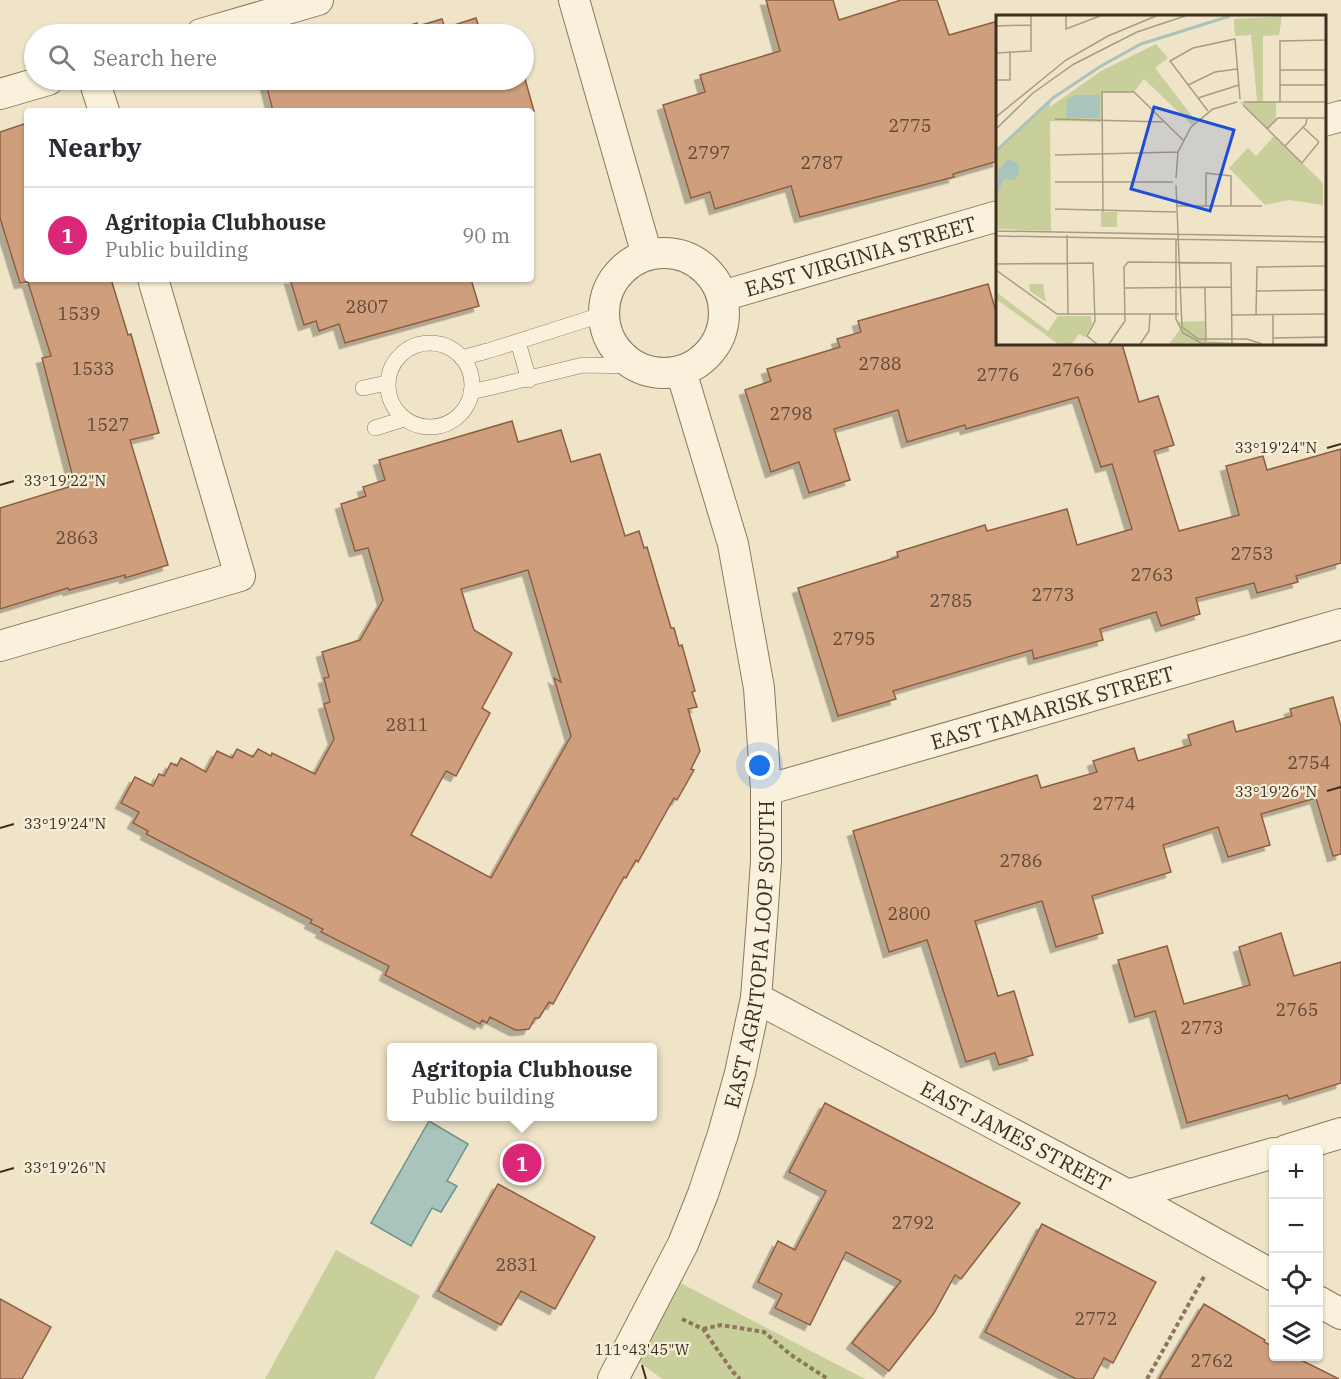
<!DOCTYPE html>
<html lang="en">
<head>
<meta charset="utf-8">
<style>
	body { margin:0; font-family:"IBM Plex Serif",serif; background:#f2f2f3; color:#2b2b33 }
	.controls { position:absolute; right:18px; bottom:18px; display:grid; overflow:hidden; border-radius:6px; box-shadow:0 2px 4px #0004 }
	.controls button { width:54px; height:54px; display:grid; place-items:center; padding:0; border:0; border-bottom:2px solid #e1e1e2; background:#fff; color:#2b2b33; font:30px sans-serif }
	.you { position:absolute; left:760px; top:766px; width:21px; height:21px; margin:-15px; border:4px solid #fff; border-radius:50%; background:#1a73e8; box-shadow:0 0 0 9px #1a73e833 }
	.badge { display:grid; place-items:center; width:39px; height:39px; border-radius:50%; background:#db2777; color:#fff; font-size:20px; font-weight:700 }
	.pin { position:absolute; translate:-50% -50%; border:3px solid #fff; box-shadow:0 2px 6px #0006 }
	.popup { position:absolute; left:387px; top:1043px; width:270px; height:78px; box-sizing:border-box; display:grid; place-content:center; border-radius:6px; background:#fff; filter:drop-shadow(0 2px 4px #0005); font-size:20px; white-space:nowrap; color:#7c7c81 }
	.popup b { font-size:22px; color:#2b2b33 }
	.popup::after { content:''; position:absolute; left:50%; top:100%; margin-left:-12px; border:12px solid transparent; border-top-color:#fff }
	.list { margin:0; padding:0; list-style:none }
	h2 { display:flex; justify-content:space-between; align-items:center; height:78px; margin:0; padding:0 24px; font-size:26px }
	h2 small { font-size:20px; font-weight:400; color:#7c7c81 }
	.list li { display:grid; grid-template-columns:39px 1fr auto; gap:18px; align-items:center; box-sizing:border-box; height:96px; padding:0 24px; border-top:2px solid #e1e1e2 }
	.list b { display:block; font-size:22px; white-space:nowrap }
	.list p { margin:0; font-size:20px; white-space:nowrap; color:#7c7c81 }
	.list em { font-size:20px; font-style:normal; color:#7c7c81 }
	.icon { flex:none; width:33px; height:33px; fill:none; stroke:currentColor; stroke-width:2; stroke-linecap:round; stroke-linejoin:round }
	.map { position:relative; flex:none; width:1341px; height:1379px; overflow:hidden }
	.search { position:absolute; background:#fff; box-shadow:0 2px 4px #0004; left:24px; top:24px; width:510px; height:66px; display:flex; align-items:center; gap:15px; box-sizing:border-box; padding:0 21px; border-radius:33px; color:#7c7c81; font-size:22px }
	.panel { position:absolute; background:#fff; box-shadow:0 2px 4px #0004; left:24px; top:108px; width:510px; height:174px; border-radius:6px }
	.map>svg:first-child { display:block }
	.green { fill:#c9cf9b }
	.water { fill:#a9c4bc; stroke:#6f938a; stroke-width:1.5 }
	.building { fill:#cf9f7d; stroke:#8d5f41; stroke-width:1.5; fill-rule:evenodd; filter:url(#shadow) }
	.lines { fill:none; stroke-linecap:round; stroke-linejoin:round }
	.service-casing { stroke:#8d765c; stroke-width:16 }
	.minor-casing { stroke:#8d765c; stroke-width:32 }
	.path { stroke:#8d765c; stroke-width:4; stroke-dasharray:4.5 3; stroke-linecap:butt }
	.service { stroke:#faf1dc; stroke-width:15 }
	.minor { stroke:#faf1dc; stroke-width:30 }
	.ticks { fill:none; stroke:#3d2e20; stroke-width:2 }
	.labels { text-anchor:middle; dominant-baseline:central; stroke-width:4.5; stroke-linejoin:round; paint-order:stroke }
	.number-label { font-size:18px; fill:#624a37 }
	.street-label { font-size:21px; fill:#3d2e20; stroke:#f7eed8 }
	.inset-river { fill:none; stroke:#a9c4bc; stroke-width:3 }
	.inset-road { fill:none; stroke:#a89b85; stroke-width:1.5 }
	.view { fill:#1d4ed8; fill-opacity:0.15; stroke:#1d4ed8; stroke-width:3 }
	.inset-edge { fill:none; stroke:#3d2e20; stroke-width:3 }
	.ticks-label { font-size:15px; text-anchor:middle; fill:#3d2e20; stroke:#f7eed8; stroke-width:4.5; stroke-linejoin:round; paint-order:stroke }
</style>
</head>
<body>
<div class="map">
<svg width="1341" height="1379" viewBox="0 0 1341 1379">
	<defs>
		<filter id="shadow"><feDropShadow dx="-5.5" dy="5.5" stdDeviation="0" flood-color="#0004"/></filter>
	</defs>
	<rect width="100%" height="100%" fill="#f0e4c8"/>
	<g class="green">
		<path d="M 336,1250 L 420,1296 L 374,1379 L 265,1379 Z"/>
		<path d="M 667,1276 L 865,1379 L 662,1379 L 627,1353 Z"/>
	</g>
	<path class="water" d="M 429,1121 L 468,1144 L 447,1181 L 457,1186 L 441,1212 L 432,1208 L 411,1246 L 371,1223 Z"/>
	<g class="building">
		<path d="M 766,0 L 833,0 L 839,20 L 901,0 L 937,0 L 949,35 L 998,21 L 998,161 L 953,174 L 954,177 L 800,217 L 791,186 L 715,209 L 710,192 L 691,198 L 663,105 L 705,92 L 700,75 L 780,51 Z"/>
		<path d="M 476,18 L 481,34 L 358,34 L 390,26 L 393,31 L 417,23 L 418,26 L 442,19 L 445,28 Z"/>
		<path d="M 525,79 L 534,111 L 273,111 L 266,84 L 277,80 L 517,81 Z"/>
		<path d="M 27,123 L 27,282 L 20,283 L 0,218 L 0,132 Z"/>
		<path d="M 27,279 L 111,279 L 128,335 L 131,334 L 159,433 L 130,440 L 168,565 L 125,578 L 125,575 L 69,590 L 68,588 L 0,609 L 0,508 L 75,485 L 42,358 L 51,356 Z"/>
		<path d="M 290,279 L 471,279 L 479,306 L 345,343 L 339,324 L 319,331 L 316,321 L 304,325 Z"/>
		<path d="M 988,284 L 998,319 L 998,344 L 1122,344 L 1139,402 L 1158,396 L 1174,445 L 1154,451 L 1179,531 L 1239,515 L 1226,466 L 1263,456 L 1267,470 L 1341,449 L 1341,563 L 1296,576 L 1298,582 L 1257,593 L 1254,583 L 1196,598 L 1200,614 L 1161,626 L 1156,612 L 1100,629 L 1103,640 L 1034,659 L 1032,650 L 893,691 L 896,699 L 838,716 L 798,588 L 898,557 L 897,552 L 985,525 L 987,531 L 1067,509 L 1077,545 L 1132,529 L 1112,464 L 1101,467 L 1078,397 L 966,429 L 965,425 L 907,442 L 898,410 L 834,429 L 850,480 L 809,493 L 799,462 L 771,472 L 745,390 L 771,381 L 767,369 L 840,347 L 837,339 L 861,332 L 858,321 Z"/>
		<path d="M 512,421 L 518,442 L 561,430 L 571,462 L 600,454 L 625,536 L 639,531 L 644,548 L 647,547 L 671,628 L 674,628 L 679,646 L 682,645 L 695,691 L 692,692 L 697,707 L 688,709 L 700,751 L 691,769 L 694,770 L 677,800 L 674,798 L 638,862 L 636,860 L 626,878 L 624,877 L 553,1004 L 549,1002 L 539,1018 L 535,1018 L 529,1029 L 520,1030 L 515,1030 L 490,1017 L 487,1023 L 482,1020 L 480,1024 L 385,975 L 389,966 L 321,932 L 323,929 L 310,923 L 312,920 L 146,834 L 148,831 L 133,823 L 139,812 L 121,803 L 135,777 L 153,786 L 159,774 L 164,776 L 171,763 L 177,766 L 181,758 L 206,772 L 217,751 L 232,758 L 237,749 L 253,757 L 258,749 L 271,756 L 272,753 L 315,774 L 334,739 L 324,704 L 330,702 L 324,678 L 329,677 L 322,652 L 360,640 L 383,600 L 368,548 L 355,551 L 341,504 L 366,496 L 363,487 L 385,480 L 379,460 ZM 528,570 L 561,682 L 554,678 L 571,736 L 491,878 L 411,835 L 446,771 L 456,776 L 490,713 L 482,708 L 512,653 L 474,630 L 461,589 Z"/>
		<path d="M 1333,697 L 1341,727 L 1341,854 L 1333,856 L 1316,798 L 1261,814 L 1270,845 L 1228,857 L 1218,827 L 1163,845 L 1171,872 L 1092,896 L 1103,933 L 1056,947 L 1042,901 L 975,921 L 998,996 L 1014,991 L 1033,1055 L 999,1065 L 995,1053 L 966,1062 L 927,940 L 889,952 L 853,831 L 1037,775 L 1041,788 L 1097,772 L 1093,761 L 1134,748 L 1138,761 L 1191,745 L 1188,735 L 1233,721 L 1236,732 L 1292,716 L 1290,709 Z"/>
		<path d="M 1281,933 L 1294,976 L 1341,962 L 1341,1083 L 1289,1099 L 1287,1095 L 1187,1123 L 1155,1011 L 1135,1017 L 1118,960 L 1167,946 L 1184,1004 L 1250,985 L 1239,947 Z"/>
		<path d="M 825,1103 L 1020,1203 L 961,1279 L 955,1275 L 934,1313 L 889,1371 L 852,1343 L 901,1281 L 846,1252 L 810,1325 L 775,1308 L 782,1294 L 758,1282 L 778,1241 L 795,1250 L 826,1191 L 789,1172 Z"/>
		<path d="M 498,1184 L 595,1237 L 555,1309 L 521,1291 L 501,1325 L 438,1291 Z"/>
		<path d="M 1042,1224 L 1156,1282 L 1113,1363 L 1104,1358 L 1093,1379 L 1076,1379 L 985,1332 Z"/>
		<path d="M 0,1299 L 51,1327 L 22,1379 L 0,1379 Z"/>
		<path d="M 1204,1304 L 1265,1340 L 1264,1342 L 1274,1347 L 1274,1356 L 1293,1356 L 1339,1379 L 1159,1379 Z"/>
	</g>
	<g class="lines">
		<g class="service-casing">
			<g id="service">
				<path d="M 518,342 L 529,380"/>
				<circle cx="430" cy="385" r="42"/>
				<path d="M 491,350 L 604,314"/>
				<path d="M 462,358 L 487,351"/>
				<path d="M 501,385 L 583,365 L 635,366"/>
				<path d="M 363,388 L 387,383"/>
				<path d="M 471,392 L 497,386"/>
				<path d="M 375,428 L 404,419"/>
			</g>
		</g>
		<g class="minor-casing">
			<g id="minor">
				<path d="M 574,0 L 647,255"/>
				<path d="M 201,34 L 318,0"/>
				<path d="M 94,80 L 104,111"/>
				<path d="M 0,94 L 48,80"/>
				<path d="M 1324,121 L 1341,116"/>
				<circle cx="664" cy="313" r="60"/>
				<path id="s1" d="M 722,296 L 998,216"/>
				<path d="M 0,646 L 240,576 L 153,279"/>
				<path id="s2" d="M 766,790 L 1341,624"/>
				<path id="s3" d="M 756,998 L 1128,1195 L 1274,1276"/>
				<path d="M 1286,1150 L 1341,1133"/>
				<path d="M 1128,1195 L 1274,1153"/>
				<path d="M 1318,1301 L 1341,1314"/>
				<path id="s4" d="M 613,1379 L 683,1244 L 703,1194 L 723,1134 L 740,1073 L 756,998 L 762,920 L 766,861 L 766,790 L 759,688 L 733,544 L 681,371"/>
			</g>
		</g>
		<g class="path">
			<path d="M 682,1319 L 703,1329 L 733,1372 L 740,1379"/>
			<path d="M 703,1329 L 721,1325 L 764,1332 L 791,1355 L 828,1379"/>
			<path d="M 1147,1379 L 1205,1275"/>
		</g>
		<use href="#service" class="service"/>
		<use href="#minor" class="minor"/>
	</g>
	<path class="ticks" d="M 1327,448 L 1341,444M 0,485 L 14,481M 1327,791 L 1341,787M 0,828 L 14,824M 0,1172 L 14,1168M 642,1365 L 646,1379"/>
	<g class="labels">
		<g class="number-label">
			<text x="910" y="125">2775</text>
			<text x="709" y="152">2797</text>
			<text x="822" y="162">2787</text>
			<text x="367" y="306">2807</text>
			<text x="79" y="313">1539</text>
			<text x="880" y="363">2788</text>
			<text x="93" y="368">1533</text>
			<text x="1073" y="369">2766</text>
			<text x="998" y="374">2776</text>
			<text x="791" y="413">2798</text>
			<text x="108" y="424">1527</text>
			<text x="77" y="537">2863</text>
			<text x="1252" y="553">2753</text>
			<text x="1152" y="574">2763</text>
			<text x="1053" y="594">2773</text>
			<text x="951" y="600">2785</text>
			<text x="854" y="638">2795</text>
			<text x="407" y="724">2811</text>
			<text x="1309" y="762">2754</text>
			<text x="1114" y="803">2774</text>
			<text x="1021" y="860">2786</text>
			<text x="909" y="913">2800</text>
			<text x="1297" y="1009">2765</text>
			<text x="1202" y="1027">2773</text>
			<text x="913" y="1222">2792</text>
			<text x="517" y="1264">2831</text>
			<text x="1096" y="1318">2772</text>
			<text x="1212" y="1360">2762</text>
		</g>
		<g class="street-label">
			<text stroke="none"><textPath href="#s1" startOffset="144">EAST VIRGINIA STREET</textPath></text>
			<text stroke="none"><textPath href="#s2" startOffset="298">EAST TAMARISK STREET</textPath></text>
			<text stroke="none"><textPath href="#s4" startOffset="452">EAST AGRITOPIA LOOP SOUTH</textPath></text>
			<text stroke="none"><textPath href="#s3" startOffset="294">EAST JAMES STREET</textPath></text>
		</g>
	</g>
	<g transform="translate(996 15)">
		<rect width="330" height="330" fill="#f0e4c8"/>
		<path d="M 286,1 L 283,20 L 267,21 L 267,87 L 280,87 L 280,104 L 271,114 L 244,87 L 261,86 L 255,20 L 239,21 L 238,8 L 238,4 ZM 160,29 L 172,43 L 159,53 L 200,106 L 196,110 L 148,64 L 138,77 L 106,77 L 106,107 L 54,106 L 55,216 L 0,214 L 0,137 L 54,86 L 54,92 L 105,56 ZM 278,121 L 327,168 L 327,190 L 293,185 L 269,190 L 233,153 L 252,133 L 260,141 ZM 105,197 L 121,197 L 121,212 L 105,212 ZM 33,269 L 47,269 L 50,287 L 34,276 ZM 0,277 L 52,316 L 62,301 L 95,301 L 96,309 L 89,322 L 83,319 L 76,329 L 62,329 L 0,284 ZM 210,306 L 210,326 L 262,329 L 173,329 L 185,313 L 182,307 Z" fill="#c9cf9b"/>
		<path d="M 78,80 L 104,80 L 103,103 L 70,103 L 71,85 ZM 12,144 L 23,149 L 23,159 L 18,165 L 8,164 L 0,182 L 3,154 Z" fill="#a9c4bc"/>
		<path class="inset-river" d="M 0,136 L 57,83 L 105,51 L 145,29 L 234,1"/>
		<path class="inset-road" d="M 70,1 L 70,14 L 104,1M 0,11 L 35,10M 0,38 L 35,36 L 35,1M 284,55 L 330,55M 0,65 L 14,65 L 14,37M 192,70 L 219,57 L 241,54M 284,70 L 330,70M 202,83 L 243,70M 248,87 L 330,87M 284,87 L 284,26 L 330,25M 247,90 L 306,148 L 323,127M 212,96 L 174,46 L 197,33 L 239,24 L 244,84M 0,102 L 70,45 L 112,21 L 160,1M 59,104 L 167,107M 307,112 L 323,127M 0,114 L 37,78 L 78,49 L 141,17 L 189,1M 271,114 L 282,103 L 330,103M 289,131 L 310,109 L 311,103M 59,140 L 182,137M 180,163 L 182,137 L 195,112 L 217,94 L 241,87M 59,167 L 177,167M 180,170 L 186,312 L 202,324 L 251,324 L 266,329M 180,191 L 266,191M 210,191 L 210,158 L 235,161 L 235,191M 59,194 L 180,197M 107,197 L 106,77 L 138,77 L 187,125M 0,216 L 330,222M 71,220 L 72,300M 0,221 L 330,227M 180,224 L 180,304 L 187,318 L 205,328 L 259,329M 0,249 L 97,248 L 99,306 L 91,321 L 101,329M 0,255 L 61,299 L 183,299M 129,273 L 236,272M 209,273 L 210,326M 260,276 L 330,275M 236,300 L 330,299M 260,300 L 261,252 L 330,251M 277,323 L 330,322M 113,329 L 129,306 L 128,252 L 132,247 L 235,248 L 236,328M 144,329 L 153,316 L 154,299M 277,329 L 277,300"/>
		<path class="view" d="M 158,92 L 238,115 L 214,196 L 135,174 Z"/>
		<rect width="330" height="330" class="inset-edge"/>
	</g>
	<g class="ticks-label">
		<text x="1276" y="453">33°19'24"N</text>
		<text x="65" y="486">33°19'22"N</text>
		<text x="1276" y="797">33°19'26"N</text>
		<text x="65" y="829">33°19'24"N</text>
		<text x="65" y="1173">33°19'26"N</text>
		<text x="642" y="1355">111°43'45"W</text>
	</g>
</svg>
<div class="controls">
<button>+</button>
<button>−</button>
<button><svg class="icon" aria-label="locate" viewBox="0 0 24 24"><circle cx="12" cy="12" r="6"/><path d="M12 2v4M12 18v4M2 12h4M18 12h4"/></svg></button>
<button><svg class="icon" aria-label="layers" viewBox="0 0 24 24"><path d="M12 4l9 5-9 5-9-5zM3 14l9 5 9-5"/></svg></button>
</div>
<div class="you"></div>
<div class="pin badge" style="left:522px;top:1163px">1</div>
<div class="popup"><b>Agritopia Clubhouse</b>Public building</div>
<div class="search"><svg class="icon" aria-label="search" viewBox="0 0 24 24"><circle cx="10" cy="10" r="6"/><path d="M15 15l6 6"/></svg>Search here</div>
<section class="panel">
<h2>Nearby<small></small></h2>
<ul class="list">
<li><span class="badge">1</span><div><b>Agritopia Clubhouse</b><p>Public building</p></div><em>90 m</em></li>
</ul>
</section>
</div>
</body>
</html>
